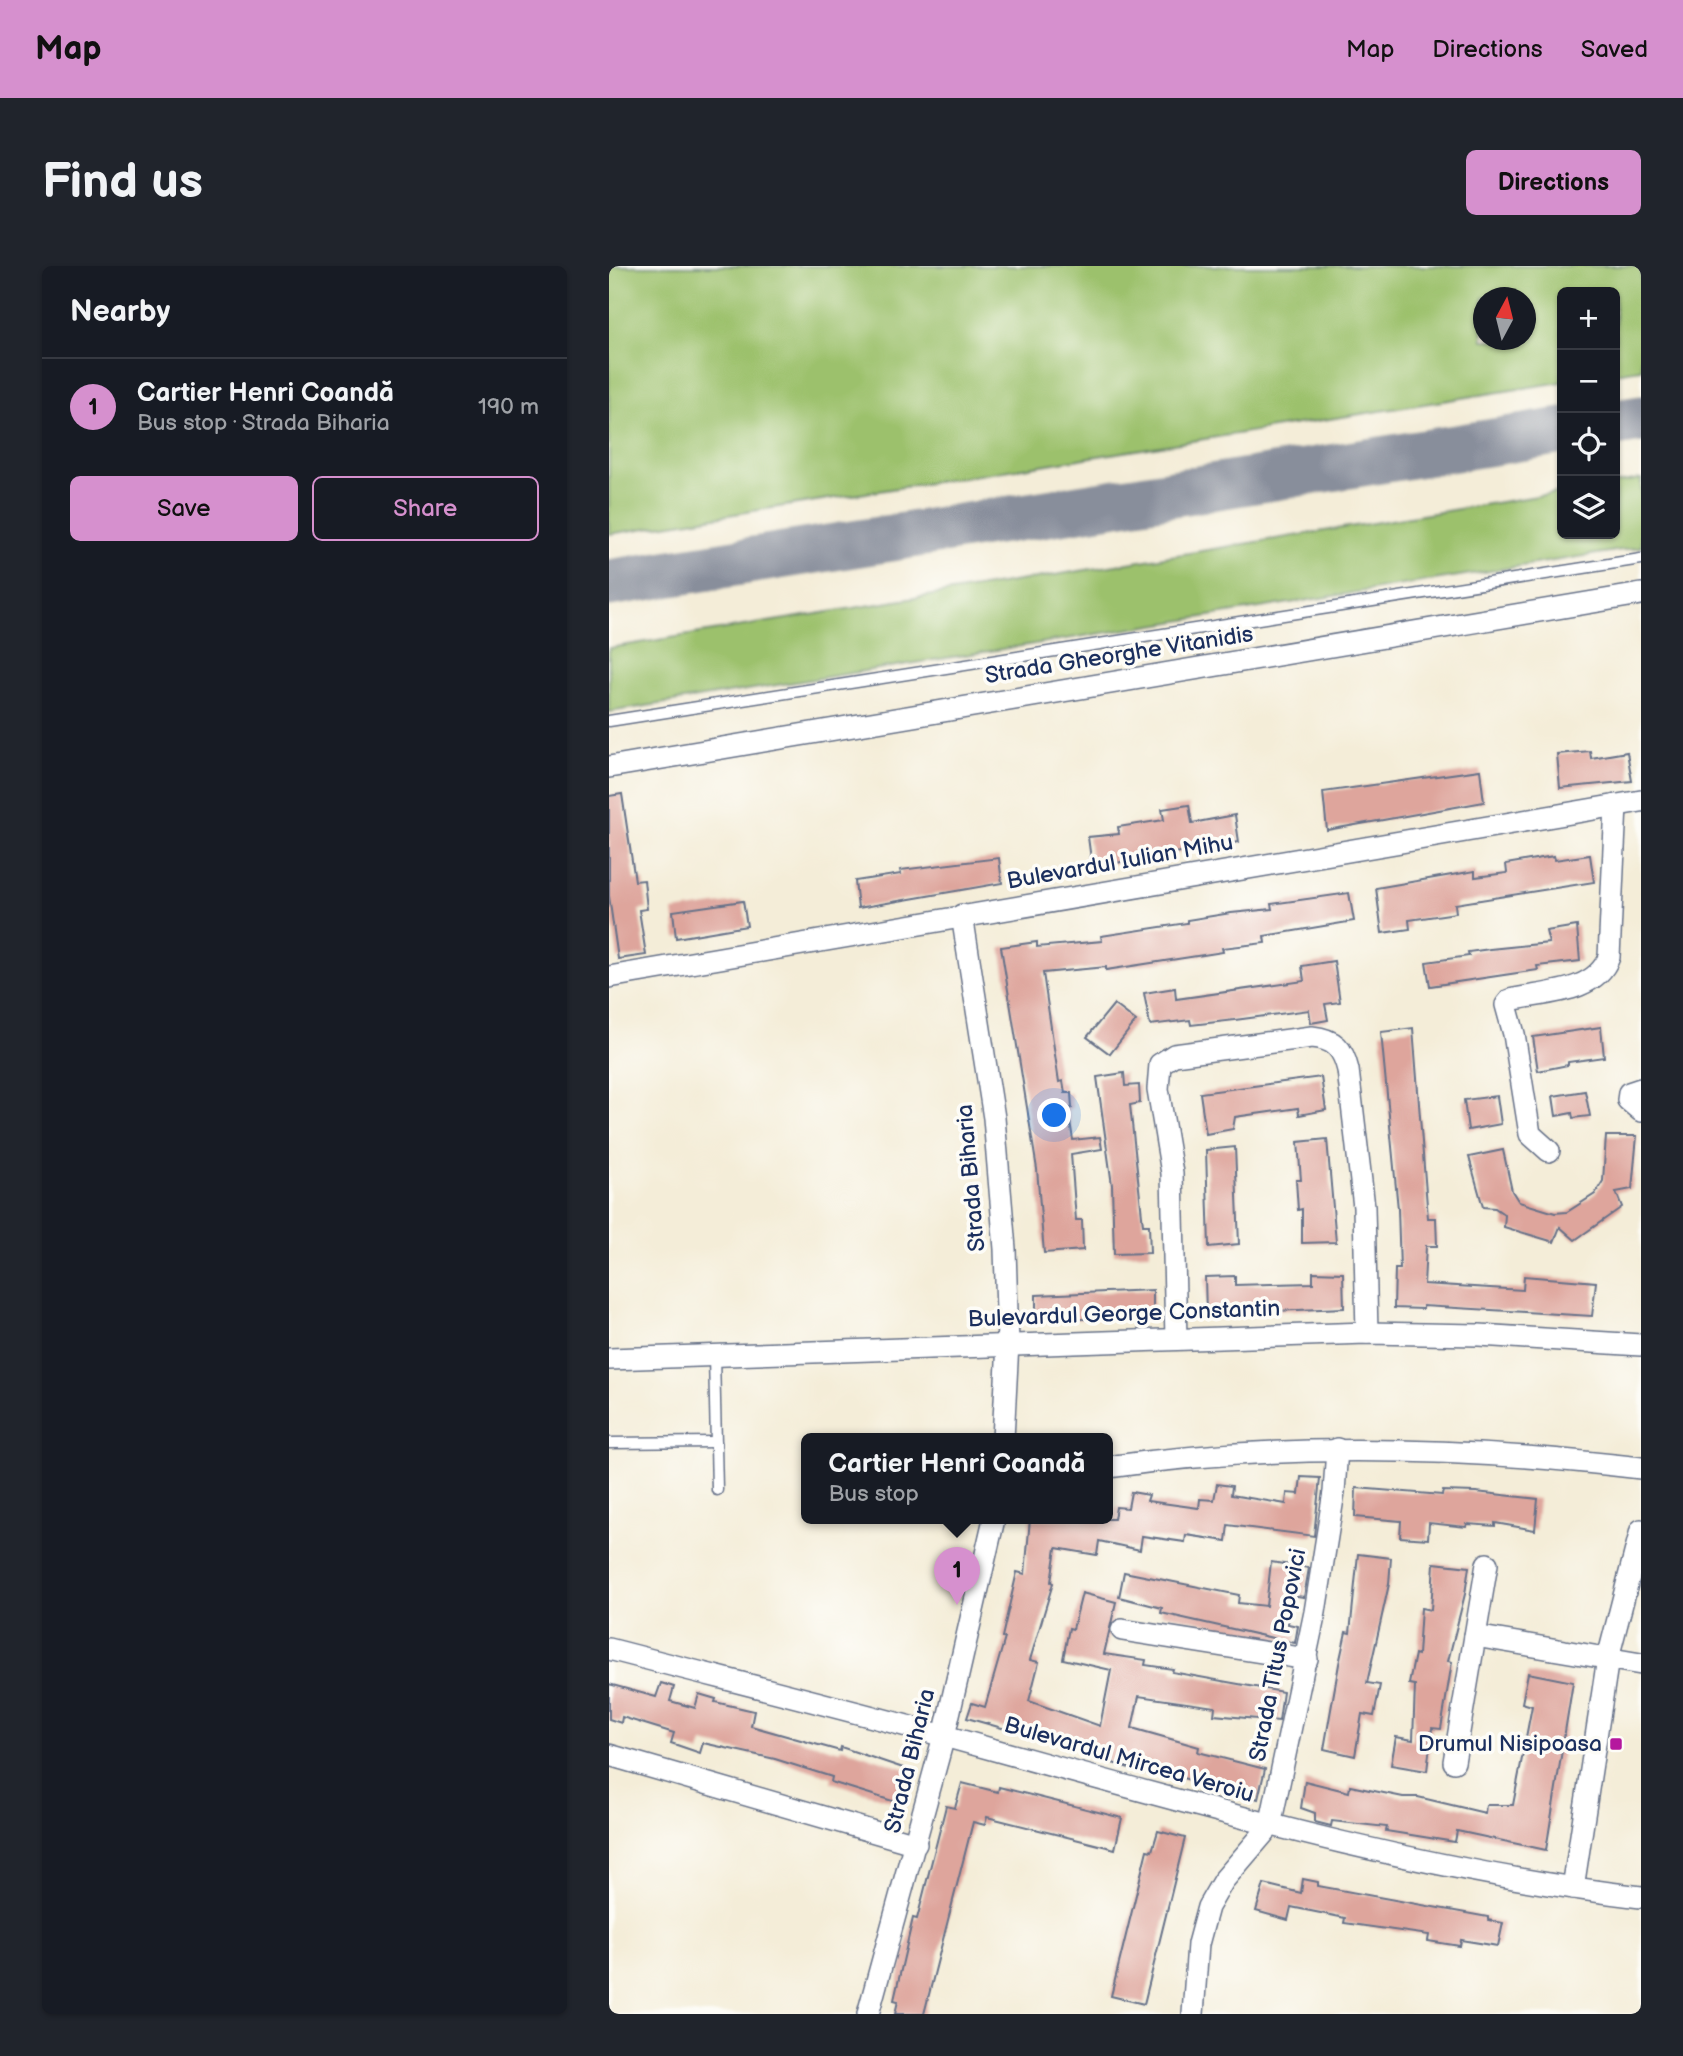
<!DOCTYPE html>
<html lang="en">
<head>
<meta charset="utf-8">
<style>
	body { margin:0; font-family:"Balsamiq Sans",sans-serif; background:#20242c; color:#f1f3f6 }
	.controls { position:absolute; right:21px; top:21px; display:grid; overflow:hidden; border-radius:10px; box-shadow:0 2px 5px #0004 }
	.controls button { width:63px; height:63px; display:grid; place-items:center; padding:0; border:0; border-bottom:2px solid #363941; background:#171b24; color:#f1f3f6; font:35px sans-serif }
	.compass { position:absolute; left:864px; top:21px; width:63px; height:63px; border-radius:50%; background:#171b24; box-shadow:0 2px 5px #0004; rotate:7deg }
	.you { position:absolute; left:446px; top:850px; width:24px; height:24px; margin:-18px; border:5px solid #fff; border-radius:50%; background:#1a73e8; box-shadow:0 0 0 10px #1a73e833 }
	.badge { display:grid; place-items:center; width:46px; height:46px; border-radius:50%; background:#d690ce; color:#111; font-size:23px; font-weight:700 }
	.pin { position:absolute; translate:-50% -58px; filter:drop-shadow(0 2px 4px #0008) }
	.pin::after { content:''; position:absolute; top:37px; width:24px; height:21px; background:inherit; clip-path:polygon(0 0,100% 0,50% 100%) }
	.popup { position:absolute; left:192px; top:1167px; width:312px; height:91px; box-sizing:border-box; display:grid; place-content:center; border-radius:10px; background:#171b24; filter:drop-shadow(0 2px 5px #0005); font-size:23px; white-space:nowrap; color:#9ea1a6 }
	.popup b { font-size:26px; color:#f1f3f6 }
	.popup::after { content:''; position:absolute; left:50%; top:100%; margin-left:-14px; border:14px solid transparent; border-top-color:#171b24 }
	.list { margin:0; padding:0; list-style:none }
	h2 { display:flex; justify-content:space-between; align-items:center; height:91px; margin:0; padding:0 28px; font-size:30px }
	h2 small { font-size:23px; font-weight:400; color:#9ea1a6 }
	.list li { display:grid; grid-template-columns:46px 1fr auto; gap:21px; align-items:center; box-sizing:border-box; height:98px; padding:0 28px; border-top:2px solid #363941 }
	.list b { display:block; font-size:26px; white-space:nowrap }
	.list p { margin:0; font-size:23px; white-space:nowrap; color:#9ea1a6 }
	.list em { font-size:23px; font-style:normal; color:#9ea1a6 }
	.actions { display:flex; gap:14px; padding:21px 28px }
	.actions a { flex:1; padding:16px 0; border:2px solid #d690ce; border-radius:10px; text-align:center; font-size:24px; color:#d690ce }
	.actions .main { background:#d690ce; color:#111 }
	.icon { flex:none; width:38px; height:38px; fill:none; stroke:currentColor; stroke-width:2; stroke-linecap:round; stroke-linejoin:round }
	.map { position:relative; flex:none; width:1032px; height:1748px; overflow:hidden; border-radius:10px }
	header { display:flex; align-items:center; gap:42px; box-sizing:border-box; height:98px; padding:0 35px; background:#d690ce; color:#111 }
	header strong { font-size:33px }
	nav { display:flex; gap:38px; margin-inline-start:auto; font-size:24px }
	.intro { display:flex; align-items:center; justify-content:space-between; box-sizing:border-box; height:168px; padding:0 42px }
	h1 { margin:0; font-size:49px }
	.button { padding:18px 32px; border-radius:10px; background:#d690ce; color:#111; font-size:24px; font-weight:700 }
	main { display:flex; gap:42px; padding:0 42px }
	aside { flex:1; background:#171b24; border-radius:10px; box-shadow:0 2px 5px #0004 }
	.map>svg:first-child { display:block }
	.green { fill:#9cc16c; stroke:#5c7865; stroke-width:2; fill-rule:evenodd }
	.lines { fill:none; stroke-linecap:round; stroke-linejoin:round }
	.taxiway { stroke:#888e9b; stroke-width:47 }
	.building { fill:#dea59c }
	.lane-casing { stroke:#677289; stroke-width:13 }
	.street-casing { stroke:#677289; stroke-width:24 }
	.lane { stroke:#fff; stroke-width:10 }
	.street { stroke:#fff; stroke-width:21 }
	.poi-dot { fill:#b5179e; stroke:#fdfcf7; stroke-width:2.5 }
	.labels { text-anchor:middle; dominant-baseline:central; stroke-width:7; stroke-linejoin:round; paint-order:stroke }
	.street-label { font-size:23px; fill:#1b2f5e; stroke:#fdfcf7 }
	.poi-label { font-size:23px; fill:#1b2f5e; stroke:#fdfcf7; text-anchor:end }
</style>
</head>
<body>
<header>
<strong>Map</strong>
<nav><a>Map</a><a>Directions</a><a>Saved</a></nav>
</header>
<div class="intro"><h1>Find us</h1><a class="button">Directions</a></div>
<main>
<aside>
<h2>Nearby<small></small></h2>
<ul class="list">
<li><span class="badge">1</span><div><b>Cartier Henri Coandă</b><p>Bus stop · Strada Biharia</p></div><em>190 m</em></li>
</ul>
<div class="actions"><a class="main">Save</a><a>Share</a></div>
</aside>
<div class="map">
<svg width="1032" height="1748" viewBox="0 0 1032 1748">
	<rect width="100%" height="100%" fill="#fdfcf7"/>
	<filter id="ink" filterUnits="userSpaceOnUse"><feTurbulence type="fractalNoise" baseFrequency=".0143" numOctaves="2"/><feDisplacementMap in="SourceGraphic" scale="14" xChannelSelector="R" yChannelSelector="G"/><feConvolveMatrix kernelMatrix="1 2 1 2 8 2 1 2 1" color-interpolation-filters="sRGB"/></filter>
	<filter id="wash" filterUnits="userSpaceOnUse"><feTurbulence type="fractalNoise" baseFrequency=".00686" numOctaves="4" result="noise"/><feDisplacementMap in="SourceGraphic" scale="28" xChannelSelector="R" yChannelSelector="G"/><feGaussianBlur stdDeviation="1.57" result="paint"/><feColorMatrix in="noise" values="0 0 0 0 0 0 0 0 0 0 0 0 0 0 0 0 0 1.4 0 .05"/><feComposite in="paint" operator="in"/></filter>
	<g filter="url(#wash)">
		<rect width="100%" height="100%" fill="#f4edd8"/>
		<g class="green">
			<path d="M 0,0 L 1032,0 L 1032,103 L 1006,107 L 1006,26 L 953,26 L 953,116 L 0,268 ZM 874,32 L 916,32 L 916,74 L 874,74 Z"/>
			<path d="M 1032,213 L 1032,281 L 0,446 L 0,382 L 953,226 L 953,268 L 1006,268 L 1006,217 Z"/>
		</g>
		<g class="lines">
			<g class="taxiway">
				<path d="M 1006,157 L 1032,153"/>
				<path d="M 0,317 L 953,165"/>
			</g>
		</g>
		<g id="blocks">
			<g class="building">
				<path d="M 981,485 L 982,492 L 1018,486 L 1023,515 L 951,522 L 948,488 Z"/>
				<path d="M 871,504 L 875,536 L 718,564 L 714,526 Z"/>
				<path d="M 13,528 L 26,615 L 35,614 L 38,643 L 30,644 L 37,689 L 9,693 L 0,630 L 0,530 Z"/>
				<path d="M 580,539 L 583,557 L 626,549 L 630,576 L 483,601 L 479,571 L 510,568 L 509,561 L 555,554 L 553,543 Z"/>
				<path d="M 981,589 L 985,616 L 846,638 L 847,647 L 800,654 L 801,663 L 773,667 L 767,622 L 866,605 L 866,611 L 898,607 L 897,598 L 945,590 L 946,594 Z"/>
				<path d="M 390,592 L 393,617 L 249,642 L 246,615 L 292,608 L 291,604 Z"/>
				<path d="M 740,627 L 745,655 L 655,670 L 656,677 L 613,682 L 614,686 L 497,704 L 497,701 L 434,707 L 450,816 L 454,815 L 456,827 L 462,827 L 463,842 L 459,843 L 464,874 L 491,871 L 493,883 L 462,888 L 467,954 L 473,954 L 474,984 L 435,987 L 428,903 L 392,681 L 428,676 L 428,681 L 493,675 L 492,670 L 578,657 L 578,654 L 622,647 L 663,643 L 662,638 Z"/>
				<path d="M 134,635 L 138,660 L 67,672 L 64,645 Z"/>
				<path d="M 968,660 L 971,695 L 928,700 L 929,704 L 821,720 L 817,696 L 860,690 L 859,686 L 881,683 L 940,677 L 937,665 Z"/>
				<path d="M 725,695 L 731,736 L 716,738 L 719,754 L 702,757 L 700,744 L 626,754 L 582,759 L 581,754 L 541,759 L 535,727 L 566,722 L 567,733 L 695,715 L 693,700 Z"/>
				<path d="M 505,738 L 527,755 L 501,788 L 478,771 Z"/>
				<path d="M 992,761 L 995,791 L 959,796 L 959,799 L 929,805 L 924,771 Z"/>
				<path d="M 804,762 L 819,952 L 827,952 L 828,980 L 817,980 L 815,1018 L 914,1024 L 915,1010 L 987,1016 L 983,1050 L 814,1040 L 814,1043 L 785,1042 L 786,1003 L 791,1003 L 789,943 L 772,766 Z"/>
				<path d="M 515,807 L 516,820 L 530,819 L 531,837 L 521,839 L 534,959 L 540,959 L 541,987 L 505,988 L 503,919 L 488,811 Z"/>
				<path d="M 712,811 L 717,844 L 690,849 L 689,842 L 626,851 L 624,863 L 597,868 L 591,827 Z"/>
				<path d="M 976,825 L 981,850 L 964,852 L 963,847 L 947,850 L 944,830 Z"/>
				<path d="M 888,830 L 892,858 L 859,864 L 855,834 Z"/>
				<path d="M 997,870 L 1028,870 L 1023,923 L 1007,926 L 1013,941 L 966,974 L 951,961 L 945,976 L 895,961 L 896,949 L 886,942 L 874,941 L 860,891 L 894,884 L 903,925 L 910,936 L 946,947 L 958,946 L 986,928 L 994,915 Z"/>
				<path d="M 718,873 L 727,976 L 693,977 L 693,943 L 689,944 L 687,914 L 692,914 L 689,876 Z"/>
				<path d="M 626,881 L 630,978 L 600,981 L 597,884 Z"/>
				<path d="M 704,1006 L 734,1007 L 735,1042 L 597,1048 L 596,1011 L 626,1010 L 626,1019 L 704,1017 Z"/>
				<path d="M 544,1024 L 544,1050 L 427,1055 L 427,1029 Z"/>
				<path d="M 692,1211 L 711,1212 L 705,1270 L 619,1259 L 617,1275 L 577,1269 L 576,1276 L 533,1270 L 531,1284 L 490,1275 L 488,1289 L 447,1282 L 442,1316 L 444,1317 L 421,1394 L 430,1396 L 420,1435 L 491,1460 L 502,1404 L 454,1393 L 460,1362 L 464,1363 L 473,1327 L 507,1336 L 495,1388 L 537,1394 L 536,1399 L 564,1403 L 563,1406 L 674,1426 L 670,1455 L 605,1449 L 606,1441 L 530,1430 L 523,1462 L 590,1481 L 589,1486 L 656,1503 L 649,1533 L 538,1502 L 537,1507 L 470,1487 L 471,1483 L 408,1461 L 407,1466 L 358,1452 L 363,1437 L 376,1441 L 396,1372 L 393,1371 L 408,1306 L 416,1308 L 421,1253 L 505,1253 L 507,1241 L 519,1242 L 522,1226 L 540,1229 L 538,1235 L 590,1242 L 591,1233 L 605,1234 L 608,1218 L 623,1220 L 622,1229 L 677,1238 L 678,1227 L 690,1228 Z"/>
				<path d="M 747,1222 L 833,1229 L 834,1225 L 867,1226 L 929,1233 L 926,1264 L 886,1257 L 886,1260 L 858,1258 L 857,1261 L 820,1257 L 819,1273 L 791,1271 L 792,1255 L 746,1251 Z"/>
				<path d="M 749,1288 L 782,1292 L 780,1318 L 758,1417 L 771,1419 L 765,1450 L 753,1448 L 746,1490 L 715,1483 L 730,1398 L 737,1366 L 741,1367 Z"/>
				<path d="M 662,1296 L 700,1302 L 695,1331 L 682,1329 L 679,1358 L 689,1360 L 686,1377 L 552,1347 L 553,1342 L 510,1331 L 515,1306 L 630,1329 L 629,1337 L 657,1340 Z"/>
				<path d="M 825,1297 L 860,1301 L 856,1328 L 839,1395 L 843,1396 L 832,1463 L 823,1462 L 818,1505 L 782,1499 L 787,1471 L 804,1474 L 806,1419 L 800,1418 L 806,1388 L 809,1389 L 812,1342 L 822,1344 Z"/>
				<path d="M 919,1407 L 964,1416 L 937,1584 L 848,1565 L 846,1576 L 777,1565 L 778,1561 L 723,1555 L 722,1560 L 706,1556 L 706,1547 L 692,1542 L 696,1515 L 740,1526 L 741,1520 L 794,1531 L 809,1531 L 876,1547 L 877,1539 L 904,1539 L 923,1440 L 913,1437 Z"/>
				<path d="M 52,1417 L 65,1421 L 61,1435 L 86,1442 L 90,1428 L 107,1433 L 106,1436 L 145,1445 L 142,1460 L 231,1485 L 232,1481 L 300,1504 L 290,1537 L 222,1516 L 223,1511 L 166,1493 L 94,1477 L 91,1487 L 62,1477 L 65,1467 L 13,1451 L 12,1457 L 0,1453 L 0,1418 L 47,1431 Z"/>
				<path d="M 353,1517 L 389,1526 L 390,1521 L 513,1552 L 506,1583 L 378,1551 L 376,1559 L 364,1556 L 315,1748 L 286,1748 L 289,1735 L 285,1734 L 304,1652 L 308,1653 L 337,1540 L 346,1542 Z"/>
				<path d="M 549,1565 L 576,1572 L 535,1738 L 502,1730 L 538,1584 L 543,1585 Z"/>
				<path d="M 694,1613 L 709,1616 L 709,1620 L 879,1651 L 879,1654 L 894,1657 L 889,1680 L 852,1674 L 851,1680 L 819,1675 L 820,1669 L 735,1657 L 736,1652 L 682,1641 L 679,1654 L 647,1645 L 655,1618 L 692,1627 Z"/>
			</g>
		</g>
	</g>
	<g filter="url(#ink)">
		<use href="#blocks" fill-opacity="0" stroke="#677289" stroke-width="2"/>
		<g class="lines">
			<g class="lane-casing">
				<g id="lane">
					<path d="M 0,455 L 1032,293"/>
					<path d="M 105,1089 L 108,1224"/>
					<path d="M 0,1177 L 107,1176"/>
				</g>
			</g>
			<g class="street-casing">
				<g id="street">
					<path d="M 0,501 L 1032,328"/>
					<path d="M 353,649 L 385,852 L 396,983 L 399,1077 L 394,1173"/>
					<path d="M 0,711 L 1032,535"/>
					<path d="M 1032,823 L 1020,827 L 1019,834 L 1032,845"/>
					<path d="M 940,885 L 921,868 L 905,768 L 897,739 L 901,734 C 934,726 986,728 1000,691 L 1007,539"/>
					<path d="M 567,1073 L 563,907 L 549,823 L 551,798 L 565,789 L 703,771 C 726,773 734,783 739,804 L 755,941 L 758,1067"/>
					<path d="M 0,1093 L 758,1067 L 870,1069 L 1032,1079"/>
					<path d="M 499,1201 C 676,1176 854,1181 1032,1202"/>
					<path d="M 513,1364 L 698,1393"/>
					<path d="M 866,1370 L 1032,1398"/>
					<path d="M 0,1383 C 127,1416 255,1447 382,1483 C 596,1542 810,1605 1032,1631"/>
					<path d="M 0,1489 L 307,1578"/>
					<path d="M 845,1496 L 878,1298"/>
					<path d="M 964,1622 L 999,1392 L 1032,1264"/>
					<path d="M 259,1748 L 335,1470 L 385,1253"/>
					<path d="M 584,1748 L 589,1678 L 599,1641 L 614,1615 L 661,1560 L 706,1346 L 725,1226 L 728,1183"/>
				</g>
			</g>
			<use href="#lane" class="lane"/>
			<use href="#street" class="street"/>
		</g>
	</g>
	<rect class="poi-dot" x="1000" y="1471" width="14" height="14" rx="3.5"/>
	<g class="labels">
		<g class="street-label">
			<text transform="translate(510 389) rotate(-9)">Strada Gheorghe Vitanidis</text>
			<text transform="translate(511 596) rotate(-10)">Bulevardul Iulian Mihu</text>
			<text transform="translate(362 912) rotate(-95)">Strada Biharia</text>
			<text transform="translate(515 1048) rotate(-2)">Bulevardul George Constantin</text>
			<text transform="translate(669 1389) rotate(-79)">Strada Titus Popovici</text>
			<text transform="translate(520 1494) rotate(16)">Bulevardul Mircea Veroiu</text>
			<text transform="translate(301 1495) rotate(-76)">Strada Biharia</text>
		</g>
		<g class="poi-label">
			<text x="993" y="1478">Drumul Nisipoasa</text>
		</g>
	</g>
</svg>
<div class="controls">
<button>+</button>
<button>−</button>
<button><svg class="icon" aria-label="locate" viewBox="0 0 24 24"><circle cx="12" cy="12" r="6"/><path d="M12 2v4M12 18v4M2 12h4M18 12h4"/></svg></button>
<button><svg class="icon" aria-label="layers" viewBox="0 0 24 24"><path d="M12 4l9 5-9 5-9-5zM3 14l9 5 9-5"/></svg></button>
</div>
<svg class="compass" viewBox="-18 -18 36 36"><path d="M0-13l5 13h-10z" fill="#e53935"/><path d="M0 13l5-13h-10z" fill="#9ea1a6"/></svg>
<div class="you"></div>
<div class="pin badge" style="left:348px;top:1339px">1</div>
<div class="popup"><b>Cartier Henri Coandă</b>Bus stop</div>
</div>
</main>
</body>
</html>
